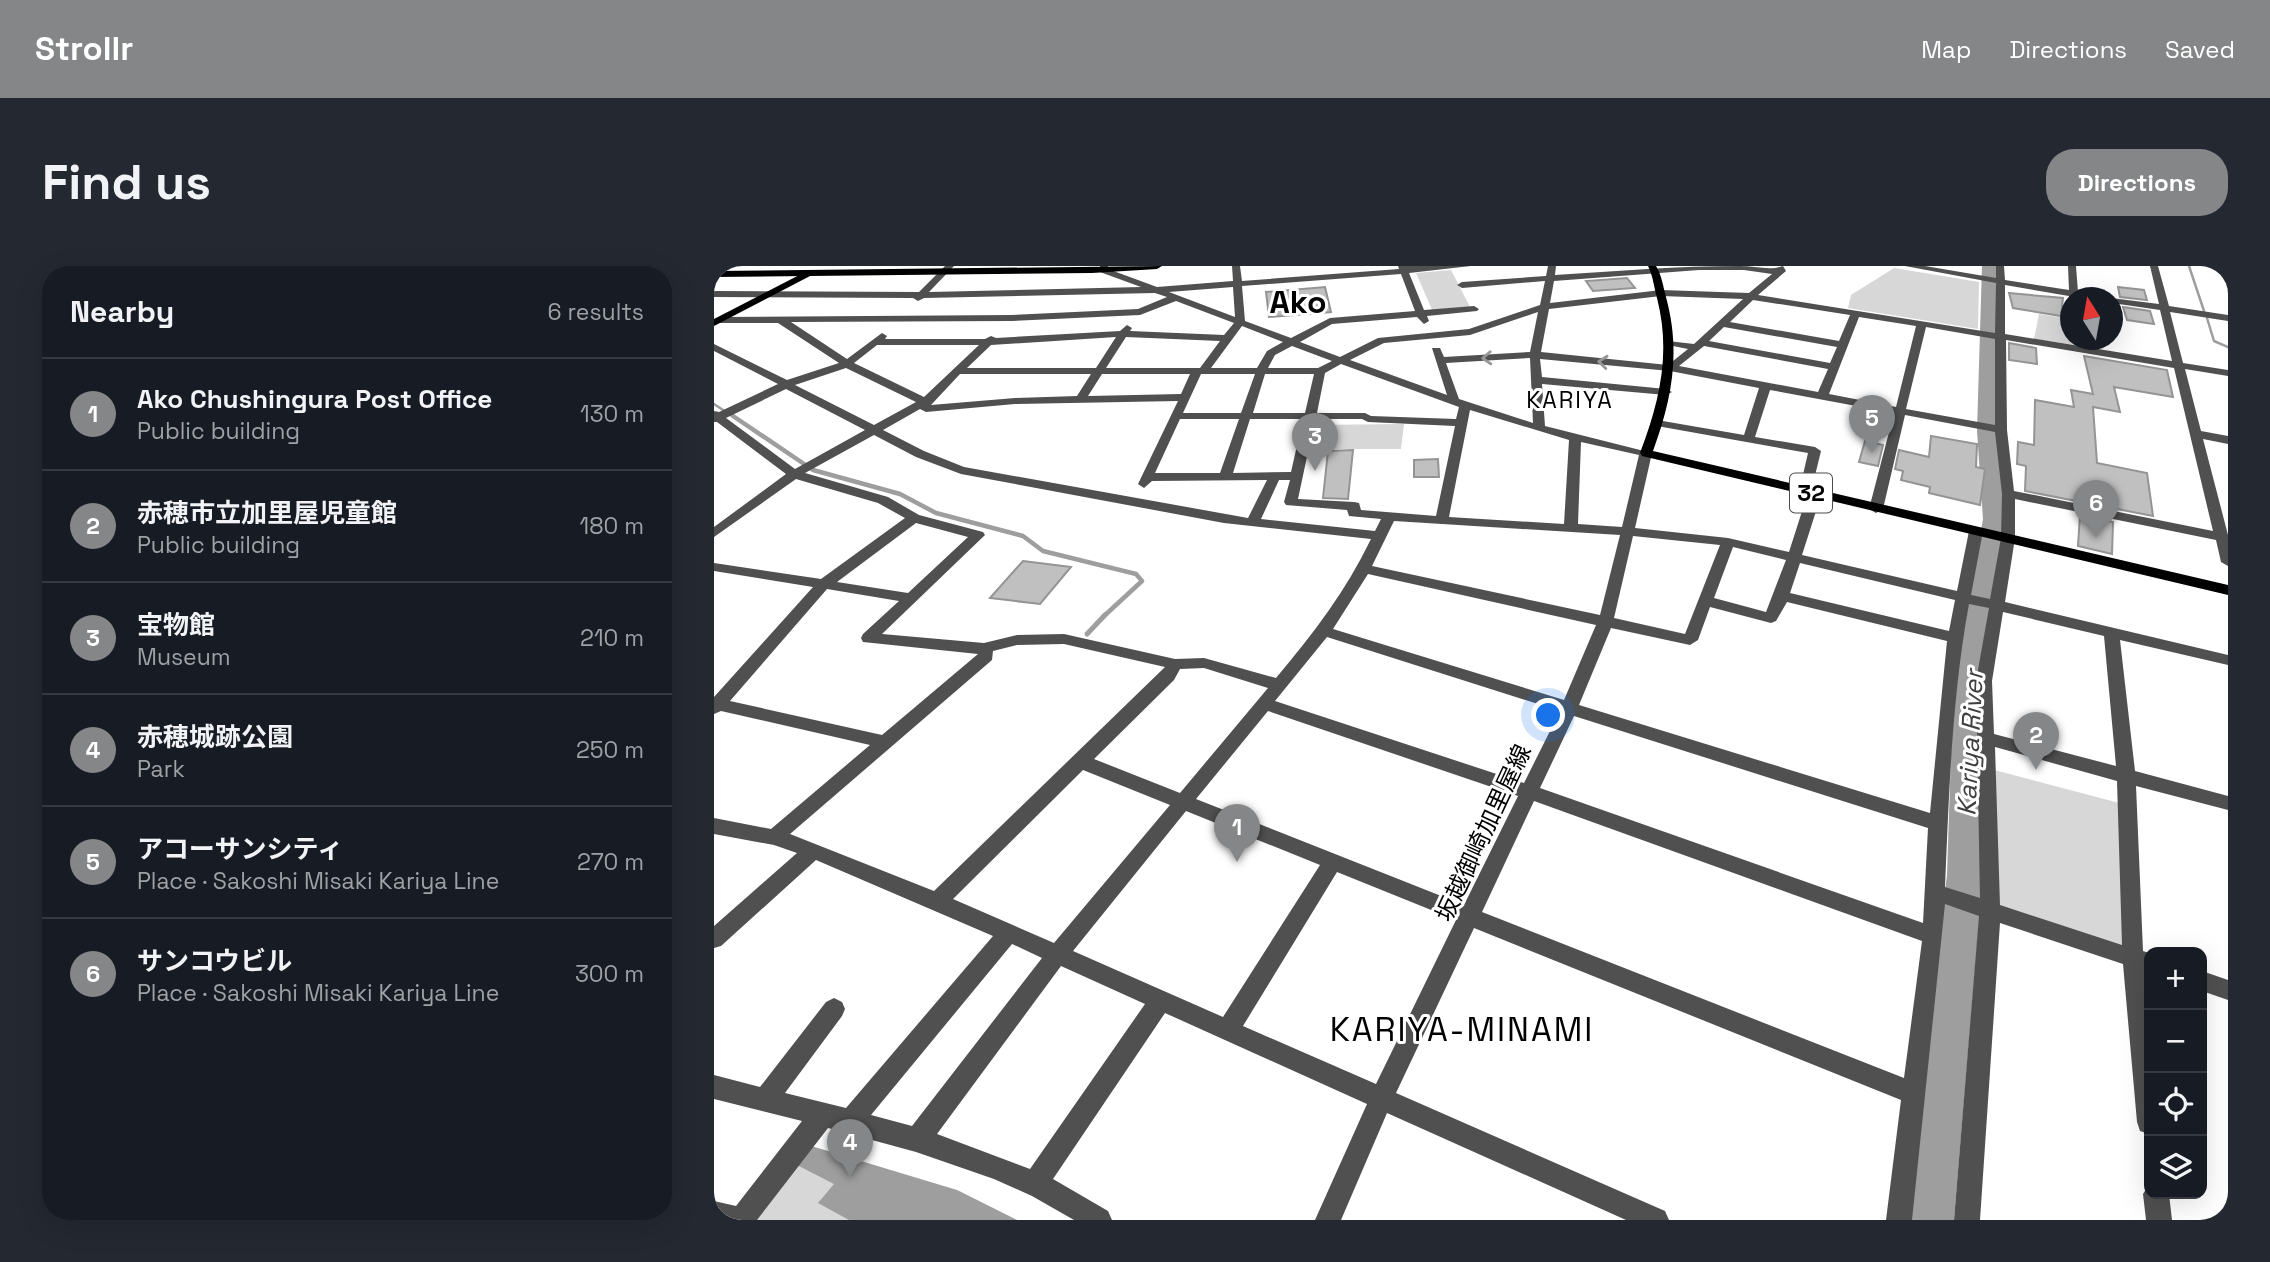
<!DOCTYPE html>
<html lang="en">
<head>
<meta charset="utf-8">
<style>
	body { margin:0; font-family:"Space Grotesk","Noto Sans JP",sans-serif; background:#242831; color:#f1f3f6 }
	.controls { position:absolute; right:21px; bottom:21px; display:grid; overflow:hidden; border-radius:14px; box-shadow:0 7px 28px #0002 }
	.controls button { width:63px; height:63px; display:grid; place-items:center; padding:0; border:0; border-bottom:2px solid #363941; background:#171b24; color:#f1f3f6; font:35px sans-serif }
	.compass { position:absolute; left:1346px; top:21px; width:63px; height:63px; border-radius:50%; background:#171b24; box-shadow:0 7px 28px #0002; rotate:349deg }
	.you { position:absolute; left:835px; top:450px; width:24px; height:24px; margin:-18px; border:5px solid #fff; border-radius:50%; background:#1a73e8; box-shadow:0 0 0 10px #1a73e833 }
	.badge { display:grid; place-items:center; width:46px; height:46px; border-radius:50%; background:#858687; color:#fff; font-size:23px; font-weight:700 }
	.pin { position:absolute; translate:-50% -58px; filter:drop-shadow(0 2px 4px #0008) }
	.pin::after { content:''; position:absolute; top:37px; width:24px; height:21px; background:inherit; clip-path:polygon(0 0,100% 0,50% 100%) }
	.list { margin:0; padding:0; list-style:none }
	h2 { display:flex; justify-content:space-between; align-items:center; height:91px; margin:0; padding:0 28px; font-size:30px }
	h2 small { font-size:23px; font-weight:400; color:#9ea1a6 }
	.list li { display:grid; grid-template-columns:46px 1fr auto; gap:21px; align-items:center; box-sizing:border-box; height:112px; padding:0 28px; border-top:2px solid #363941 }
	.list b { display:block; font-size:26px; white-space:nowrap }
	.list p { margin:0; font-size:23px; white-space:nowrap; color:#9ea1a6 }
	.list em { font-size:23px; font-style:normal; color:#9ea1a6 }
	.icon { flex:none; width:38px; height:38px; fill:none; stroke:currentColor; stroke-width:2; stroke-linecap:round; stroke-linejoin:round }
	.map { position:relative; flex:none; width:1514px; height:954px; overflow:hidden; border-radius:28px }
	header { display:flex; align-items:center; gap:42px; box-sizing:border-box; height:98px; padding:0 35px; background:#858687; color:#fff }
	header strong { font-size:33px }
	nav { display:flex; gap:38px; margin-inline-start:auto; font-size:24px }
	.intro { display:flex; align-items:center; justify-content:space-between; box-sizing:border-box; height:168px; padding:0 42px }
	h1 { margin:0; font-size:49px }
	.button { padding:18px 32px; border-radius:28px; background:#858687; color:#fff; font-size:24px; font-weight:700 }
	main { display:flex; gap:42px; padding:0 42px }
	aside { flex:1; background:#171b24; border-radius:28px; box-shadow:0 7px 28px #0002 }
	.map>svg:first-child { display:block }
	.green { fill:#d7d7d7 }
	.water { fill:#9e9e9e }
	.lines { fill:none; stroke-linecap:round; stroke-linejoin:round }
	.stream-far2 { stroke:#9e9e9e; stroke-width:2.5 }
	.stream-far1 { stroke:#9e9e9e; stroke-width:4.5 }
	.stream { stroke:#9e9e9e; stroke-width:5 }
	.river { fill:#9e9e9e; fill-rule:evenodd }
	.building { fill:#c0c0c0; stroke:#949494; stroke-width:2 }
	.minor { fill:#505050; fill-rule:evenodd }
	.major { fill:#000; fill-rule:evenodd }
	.highway { fill:#000; fill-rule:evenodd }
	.oneway { stroke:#969696 }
	.labels { text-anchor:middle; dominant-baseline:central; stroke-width:6; stroke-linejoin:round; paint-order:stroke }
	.far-quarter-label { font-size:23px; letter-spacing:2px; fill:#000; stroke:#fff }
	.shield { fill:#fff; stroke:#4c4c4c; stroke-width:2 }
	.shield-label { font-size:23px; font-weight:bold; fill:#000 }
	.street-label { font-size:24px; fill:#000; stroke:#fff }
	.water-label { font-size:26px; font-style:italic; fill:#3f3f3f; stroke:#fff }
	.far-town-label { font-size:32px; font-weight:bold; fill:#000; stroke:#fff }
	.near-quarter-label { font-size:33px; letter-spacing:2px; fill:#000; stroke:#fff }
</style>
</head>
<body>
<header>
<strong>Strollr</strong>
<nav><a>Map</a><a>Directions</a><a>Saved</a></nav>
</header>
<div class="intro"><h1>Find us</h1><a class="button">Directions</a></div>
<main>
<aside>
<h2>Nearby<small>6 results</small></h2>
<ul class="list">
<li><span class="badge">1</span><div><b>Ako Chushingura Post Office</b><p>Public building</p></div><em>130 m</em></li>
<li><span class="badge">2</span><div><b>赤穂市立加里屋児童館</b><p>Public building</p></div><em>180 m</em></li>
<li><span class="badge">3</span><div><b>宝物館</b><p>Museum</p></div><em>210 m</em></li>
<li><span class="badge">4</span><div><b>赤穂城跡公園</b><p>Park</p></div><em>250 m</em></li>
<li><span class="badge">5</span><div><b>アコーサンシティ</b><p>Place · Sakoshi Misaki Kariya Line</p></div><em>270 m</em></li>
<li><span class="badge">6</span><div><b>サンコウビル</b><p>Place · Sakoshi Misaki Kariya Line</p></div><em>300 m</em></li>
</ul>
</aside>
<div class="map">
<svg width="1514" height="954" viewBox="0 0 1514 954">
	<rect width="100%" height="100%" fill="#fff"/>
	<g class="green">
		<path d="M 1180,2 L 1265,16 L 1264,63 L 1134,42 L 1137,29 Z"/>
		<path d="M 737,4 L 756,41 L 719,46 L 702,7 Z"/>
		<path d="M 1325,48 L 1356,53 L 1356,74 L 1361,74 L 1362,79 L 1320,73 Z"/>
		<path d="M 690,158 L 687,183 L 593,183 L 598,159 Z"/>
		<path d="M 1273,502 L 1413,539 L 1419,692 L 1276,645 Z"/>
		<path d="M 81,898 L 243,924 L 303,954 L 39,954 Z"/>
	</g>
	<g class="water">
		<path d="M 1270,16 L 1278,17 L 1281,65 L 1270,64 Z"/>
		<path d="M 94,879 L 243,924 L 303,954 L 135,954 L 104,937 L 120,918 L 81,898 Z"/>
	</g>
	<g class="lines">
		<g class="stream-far2">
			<path d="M 1475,0 L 1490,45"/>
			<path d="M 1493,52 L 1500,75 L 1514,81"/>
			<path d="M 0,138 L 21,152"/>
		</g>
		<path class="stream-far1" d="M 19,150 L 99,204 L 186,228 L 222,247 L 309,270 L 329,285 L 422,308 L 428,315 L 389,351"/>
		<path class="stream" d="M 373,368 L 391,349"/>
		<path class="river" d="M 1268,0 L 1284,0 L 1285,165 L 1293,253 L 1269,428 L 1269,609 L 1240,954 L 1192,954 L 1233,609 L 1239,428 L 1269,253 L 1263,165 Z"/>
	</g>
	<g class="building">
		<path d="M 913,12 L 921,22 L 879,25 L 872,15 Z"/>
		<path d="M 611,21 L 617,46 L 555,51 L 552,26 Z"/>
		<path d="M 1404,21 L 1430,24 L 1433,34 L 1406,31 Z"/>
		<path d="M 1295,27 L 1349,32 L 1347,50 L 1299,42 Z"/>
		<path d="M 1409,41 L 1436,45 L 1440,58 L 1413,54 Z"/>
		<path d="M 1295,77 L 1322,82 L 1323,98 L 1295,94 Z"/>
		<path d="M 1370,90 L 1453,104 L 1459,131 L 1400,121 L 1406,146 L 1379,141 L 1383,197 L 1433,207 L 1439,250 L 1311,225 L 1312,200 L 1303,198 L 1304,176 L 1320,179 L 1321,134 L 1360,141 L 1357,124 L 1379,128 Z"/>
		<path d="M 1217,170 L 1263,178 L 1262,201 L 1271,203 L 1266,239 L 1215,227 L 1216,221 L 1187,214 L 1189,205 L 1181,203 L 1185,184 L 1215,191 Z"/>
		<path d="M 1151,175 L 1169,179 L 1164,200 L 1145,196 Z"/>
		<path d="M 639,184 L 634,233 L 609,232 L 614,185 Z"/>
		<path d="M 724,193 L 725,211 L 700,211 L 700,194 Z"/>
		<path d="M 1366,249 L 1399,256 L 1398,288 L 1364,280 Z"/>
		<path d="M 309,295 L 357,301 L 326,338 L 276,332 Z"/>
	</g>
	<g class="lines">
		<g class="minor">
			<path d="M 231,0 L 240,0 L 215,26 L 427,21 L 386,6 L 386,0 L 394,0 L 394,3 L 443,21 L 519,15 L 518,0 L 526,0 L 528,15 L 685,3 L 684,0 L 757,0 L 695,7 L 710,44 L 760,40 L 765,43 L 763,45 L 713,50 L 715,55 L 710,58 L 703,51 L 618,58 L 586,76 L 626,91 L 664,72 L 755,63 L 826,39 L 831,15 L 748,22 L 743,19 L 748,16 L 832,10 L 834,0 L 842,0 L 841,9 C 903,5 964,0 1026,0 C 1040,0 1057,5 1069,0 L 1072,5 L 1044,29 L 1281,67 L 1282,17 L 1191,0 L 1211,0 L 1282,12 L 1282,0 L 1290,0 L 1291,14 L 1355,24 L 1354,0 L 1362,0 L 1364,26 L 1387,32 L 1356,32 L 1356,34 L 1355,30 L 1291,19 L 1291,68 L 1458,95 L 1446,44 L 1398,37 L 1397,32 L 1445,38 L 1436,0 L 1444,0 L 1455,40 L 1514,49 L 1514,55 L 1456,46 L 1469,97 L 1514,104 L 1514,110 L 1471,103 L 1487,165 L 1514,170 L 1514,178 L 1489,173 L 1514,269 L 1514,300 L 1507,296 L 1502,274 L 1301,233 L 1301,272 L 1291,336 L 1514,389 L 1514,399 L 1406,374 L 1421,505 L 1514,530 L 1514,544 L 1422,520 L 1429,685 L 1435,687 L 1435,707 L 1431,706 L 1435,744 L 1435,868 L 1426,865 L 1423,856 L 1409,698 L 1286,657 L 1266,954 L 1240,954 L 1265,650 L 1231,638 L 1198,954 L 1172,954 L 1187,834 L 760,662 L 682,827 L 951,945 L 955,954 L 912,954 L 673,847 L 627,954 L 601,954 L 653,838 L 451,747 L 339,913 L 394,945 L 398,954 L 360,954 L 318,930 L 280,913 L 202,886 L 114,862 L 43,954 L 0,954 L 0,935 L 22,940 L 88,855 L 0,833 L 0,809 L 46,821 L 112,736 L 120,732 L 128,736 L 131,743 L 128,750 L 71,827 L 132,842 L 279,670 L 102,594 L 7,680 L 0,682 L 0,660 L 83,587 L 60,579 L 0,568 L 0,552 L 57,563 L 156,479 L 7,445 L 0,448 L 0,431 L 99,321 L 0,305 L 0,297 L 107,313 L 191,252 L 164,237 L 82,213 L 0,271 L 0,261 L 72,208 L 3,156 L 0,156 L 0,145 L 5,146 L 64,118 L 0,85 L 0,78 L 73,114 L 125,97 L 64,57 L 6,57 L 1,54 L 6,51 L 297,49 L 424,43 L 453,31 L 441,27 L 210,32 L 204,35 L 199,32 L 0,31 L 0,25 L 205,26 ZM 985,4 L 1030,4 L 1058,8 L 1035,27 L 947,24 L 836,37 L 840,15 ZM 687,8 L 701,45 L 616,52 L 577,72 L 531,55 L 528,20 ZM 519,21 L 521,51 L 455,26 ZM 947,30 L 1029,33 L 980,78 L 954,75 L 954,79 L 974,83 L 954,99 L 827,86 L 835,43 ZM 1039,34 L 1136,49 L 1125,75 L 1016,56 ZM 462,35 L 520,57 L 510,69 L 416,65 L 418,62 L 413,59 L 406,65 L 282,72 L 277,70 L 271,73 L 171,73 L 173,70 L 168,67 L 133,93 L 77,56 L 297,55 L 426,49 ZM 824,46 L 816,86 L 730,91 L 726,82 L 718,82 L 733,129 L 636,94 L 670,77 L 756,69 ZM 1145,51 L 1202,60 L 1182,141 L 1115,128 ZM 528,60 L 569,76 L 553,85 L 543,102 L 497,102 ZM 1010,61 L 1123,81 L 1116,97 L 995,75 ZM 1212,61 L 1281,73 L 1281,159 L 1192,143 ZM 402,71 L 382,102 L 253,102 L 277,79 ZM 412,71 L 506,75 L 486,102 L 392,102 ZM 1292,74 L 1460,102 L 1499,265 L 1300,225 L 1293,164 ZM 163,79 L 265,79 L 210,131 L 140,97 ZM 578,80 L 618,95 L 604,102 L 554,102 L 561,89 ZM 990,80 L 1114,103 L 1104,126 L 965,100 ZM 816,92 L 819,157 L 745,133 L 732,97 ZM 826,93 L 956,105 L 1045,122 L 1030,169 L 943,154 L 937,157 L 943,160 L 1094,187 L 1085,226 L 1090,239 L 1075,286 L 1014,272 L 921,262 L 938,187 L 831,160 L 828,118 L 952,129 L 958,126 L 952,123 L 828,111 ZM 627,98 L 745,141 L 742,153 L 657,150 L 651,147 L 603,147 L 611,107 ZM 132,102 L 202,136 L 160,159 L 81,119 ZM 246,108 L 377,108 L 363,130 L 301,132 L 217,139 ZM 388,108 L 476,108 L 467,128 L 374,130 ZM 487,108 L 541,108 L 527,147 L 469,147 ZM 551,108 L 600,108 L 591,147 L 539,147 ZM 72,123 L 151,164 L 81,203 L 12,152 ZM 1056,124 L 1180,147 L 1155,243 L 1162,247 L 1169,243 L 1191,149 L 1281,166 L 1288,228 L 1287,272 L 1276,333 L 1257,329 L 1269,265 L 1262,261 L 1255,265 L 1243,325 L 1088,289 L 1104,239 L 1097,226 L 1107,185 L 1101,181 L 1041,171 ZM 464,135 L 424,218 L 430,222 L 438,215 L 553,214 L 534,252 L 250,201 L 210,185 L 169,164 L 206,143 L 212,146 L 301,138 ZM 756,144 L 855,174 L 850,258 L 735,251 ZM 466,153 L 525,153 L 506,207 L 441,207 ZM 536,153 L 589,153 L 577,206 L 519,207 ZM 601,153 L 648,153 L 654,156 L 741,160 L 722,250 L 647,244 L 645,237 L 640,236 L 584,233 ZM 160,169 L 202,191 L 247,208 L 510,257 L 657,273 C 632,325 599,368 562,412 L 490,392 L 461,393 L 350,368 L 303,369 L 270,377 L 168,368 L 271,269 L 269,266 L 205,249 L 174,231 L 91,207 ZM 867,176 L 925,189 L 908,261 L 864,258 ZM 565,214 L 576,214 L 570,236 L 572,239 L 633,244 L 635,250 L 667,253 L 661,265 L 547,253 ZM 680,255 L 906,269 L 886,349 L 658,300 ZM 202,257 L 254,271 L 194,327 L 123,316 ZM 919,270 L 1006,279 L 971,368 L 900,352 ZM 1019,281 L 1072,294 L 1052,346 L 1000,332 ZM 1086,297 L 1241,334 L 1235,365 L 1076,327 ZM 654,308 L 882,359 L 850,434 L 619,363 ZM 113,323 L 185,335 L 149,368 L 147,372 L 149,376 L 264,388 L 168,469 L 16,435 ZM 1073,336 L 1233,375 L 1216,547 L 865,439 L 897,362 L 976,379 L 984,374 L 996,341 L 1057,357 L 1062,355 ZM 1255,338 L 1275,342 L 1262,415 L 1266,632 L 1231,621 C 1235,527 1238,430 1255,338 ZM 1289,346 L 1390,370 L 1402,500 L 1280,468 L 1278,415 ZM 613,371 L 846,445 L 810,517 L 561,435 ZM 350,378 L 451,401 L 220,625 L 76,568 L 278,394 L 279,385 L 303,379 ZM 490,402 L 554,422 L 466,527 L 380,493 L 460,414 L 466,403 ZM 554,445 L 804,530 L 750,639 L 482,533 ZM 860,450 L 1214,562 L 1209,657 L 826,522 ZM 1281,481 L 1403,515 L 1408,679 L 1286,639 ZM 369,504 L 456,539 L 340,677 L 239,633 ZM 820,535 L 1208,675 L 1190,812 L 768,646 ZM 472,545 L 606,599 L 509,751 L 359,685 ZM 623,606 L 742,654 L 662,818 L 529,760 ZM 298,678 L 328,692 L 198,860 L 157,849 ZM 347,700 L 431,738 L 316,903 L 223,868 Z"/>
			<path d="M 1488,705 L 1514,714 L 1514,734 L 1488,725 Z"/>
			<path d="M 1435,918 L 1435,928 L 1455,928 L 1458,954 L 1432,954 L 1429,928 Z"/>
		</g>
		<g class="major">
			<path d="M 934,0 L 942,0 C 948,10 949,20 952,31 C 967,86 958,133 939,185 L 1514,319 L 1514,329 L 928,190 L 926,187 C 946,134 957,87 943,32 C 940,21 939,10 934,0 Z"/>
			<path d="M 95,4 L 98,9 L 0,60 L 0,53 Z"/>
		</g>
		<path class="highway" d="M 448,0 L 443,3 L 378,7 L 0,11 L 0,5 Z"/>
	</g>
	<defs><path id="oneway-chevron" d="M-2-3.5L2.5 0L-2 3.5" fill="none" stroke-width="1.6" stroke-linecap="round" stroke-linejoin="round" transform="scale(1.75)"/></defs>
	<g class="oneway">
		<use href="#oneway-chevron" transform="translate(773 92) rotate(177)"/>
		<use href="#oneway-chevron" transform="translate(889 96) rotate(-174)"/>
	</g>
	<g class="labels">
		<g class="far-quarter-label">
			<text x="856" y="134">KARIYA</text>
		</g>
		<rect class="shield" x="1076" y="207.5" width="42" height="39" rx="5"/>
		<g class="shield-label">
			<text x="1097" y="227">32</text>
		</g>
		<g class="street-label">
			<text transform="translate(769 567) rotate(-65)">坂越御崎加里屋線</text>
		</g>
		<g class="water-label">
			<text transform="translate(1256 477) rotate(-87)">Kariya River</text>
		</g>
		<g class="far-town-label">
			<text x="584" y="36">Ako</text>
		</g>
		<g class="near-quarter-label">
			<text x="748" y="764">KARIYA-MINAMI</text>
		</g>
	</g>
</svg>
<div class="controls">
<button>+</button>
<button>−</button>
<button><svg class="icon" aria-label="locate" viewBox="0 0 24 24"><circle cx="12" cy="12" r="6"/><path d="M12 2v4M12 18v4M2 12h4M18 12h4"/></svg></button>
<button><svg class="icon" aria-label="layers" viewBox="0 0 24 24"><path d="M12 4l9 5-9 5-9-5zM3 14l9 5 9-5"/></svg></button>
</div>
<svg class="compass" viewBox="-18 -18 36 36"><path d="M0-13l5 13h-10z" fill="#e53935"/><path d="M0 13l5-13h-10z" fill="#9ea1a6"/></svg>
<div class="you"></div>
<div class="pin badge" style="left:523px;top:596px">1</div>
<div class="pin badge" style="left:1322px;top:504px">2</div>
<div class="pin badge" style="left:601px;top:205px">3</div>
<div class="pin badge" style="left:136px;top:911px">4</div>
<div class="pin badge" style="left:1158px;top:187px">5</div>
<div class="pin badge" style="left:1382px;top:272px">6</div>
</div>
</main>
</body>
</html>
